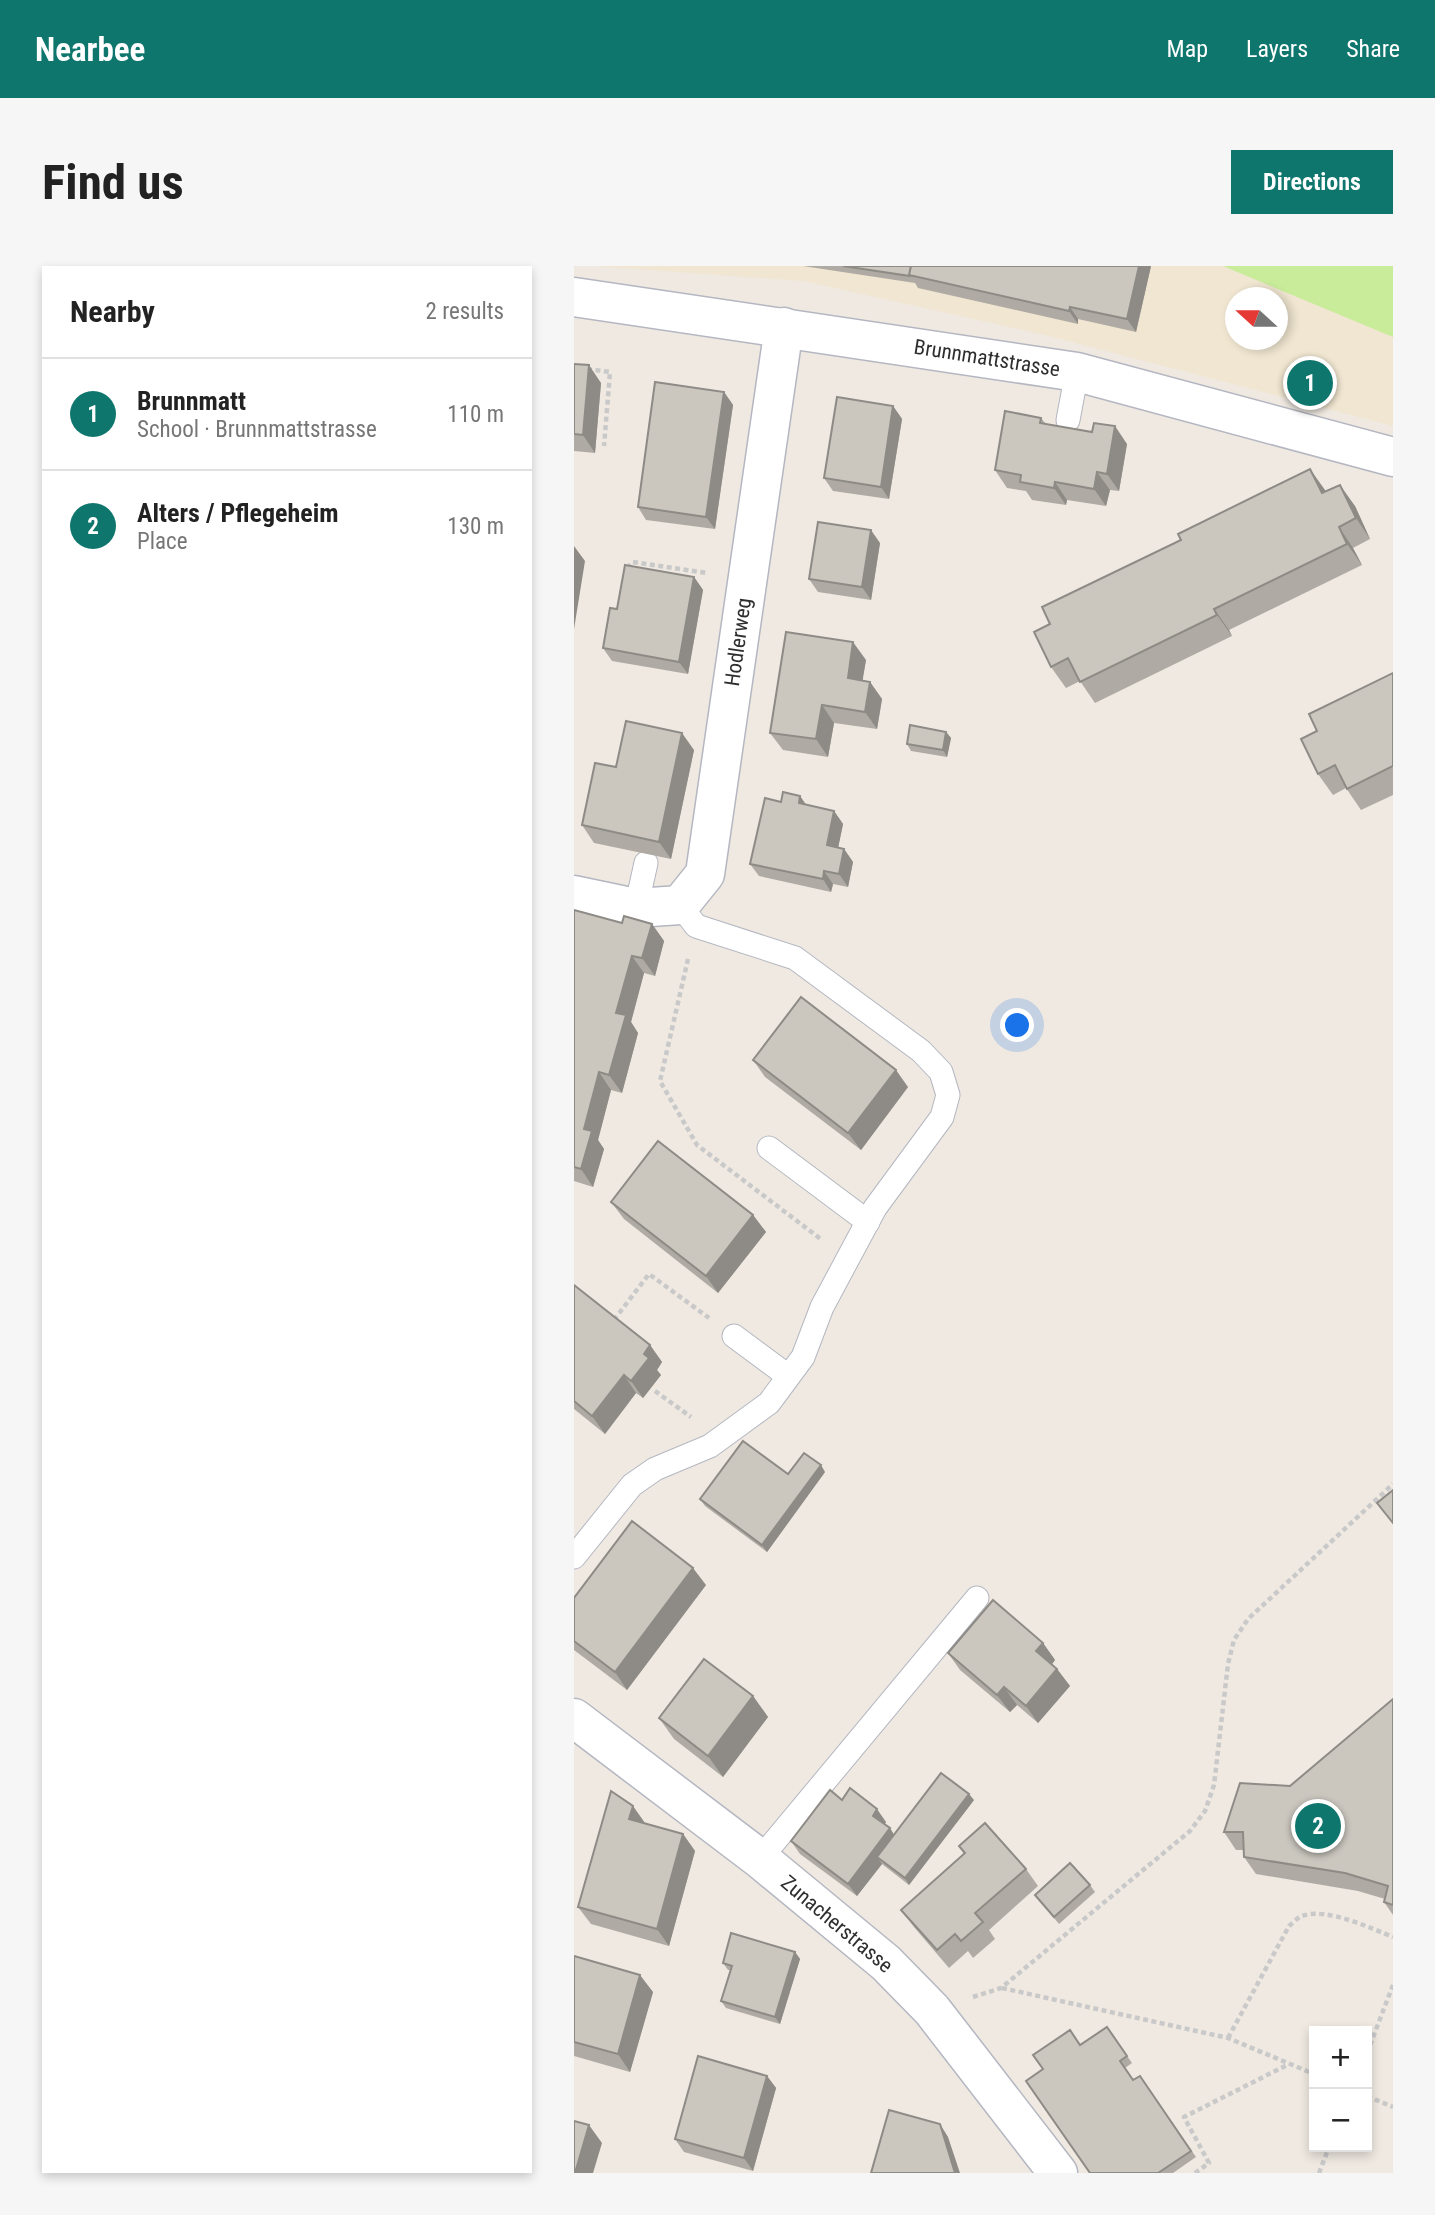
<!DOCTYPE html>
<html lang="en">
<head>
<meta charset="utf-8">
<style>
	body { margin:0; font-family:"Roboto Condensed",sans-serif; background:#f6f6f6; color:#222 }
	.controls { position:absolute; right:21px; bottom:21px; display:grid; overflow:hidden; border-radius:0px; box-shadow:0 4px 10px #0003 }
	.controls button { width:63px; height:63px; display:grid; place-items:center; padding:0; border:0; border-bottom:2px solid #e0e0e0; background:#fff; color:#222; font:35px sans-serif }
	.compass { position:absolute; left:651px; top:21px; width:63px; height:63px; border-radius:50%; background:#fff; box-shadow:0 4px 10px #0003; rotate:291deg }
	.you { position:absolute; left:444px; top:760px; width:24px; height:24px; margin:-18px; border:5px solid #fff; border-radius:50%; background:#1a73e8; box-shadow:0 0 0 10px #1a73e833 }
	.badge { display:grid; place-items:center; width:46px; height:46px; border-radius:50%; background:#0f766e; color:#fff; font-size:23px; font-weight:700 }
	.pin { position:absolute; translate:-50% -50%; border:4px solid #fff; box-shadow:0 2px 7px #0006 }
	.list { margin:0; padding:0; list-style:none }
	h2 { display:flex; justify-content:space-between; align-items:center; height:91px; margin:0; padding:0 28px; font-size:30px }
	h2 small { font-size:23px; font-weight:400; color:#767676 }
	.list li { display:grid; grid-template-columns:46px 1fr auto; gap:21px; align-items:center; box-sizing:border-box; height:112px; padding:0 28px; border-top:2px solid #e0e0e0 }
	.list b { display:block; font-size:26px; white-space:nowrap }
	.list p { margin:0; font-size:23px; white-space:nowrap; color:#767676 }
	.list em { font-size:23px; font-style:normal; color:#767676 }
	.map { position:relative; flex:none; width:819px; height:1907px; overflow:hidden; border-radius:0px }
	header { display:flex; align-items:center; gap:42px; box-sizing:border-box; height:98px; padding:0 35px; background:#0f766e; color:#fff }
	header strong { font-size:33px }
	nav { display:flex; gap:38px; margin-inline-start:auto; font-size:24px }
	.intro { display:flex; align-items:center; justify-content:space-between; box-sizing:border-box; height:168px; padding:0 42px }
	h1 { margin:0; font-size:49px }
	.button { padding:18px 32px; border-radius:0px; background:#0f766e; color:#fff; font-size:24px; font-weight:700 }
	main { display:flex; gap:42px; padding:0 42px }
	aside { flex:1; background:#fff; border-radius:0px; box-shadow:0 4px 10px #0003 }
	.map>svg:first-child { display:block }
	.education { fill:#f0e6d1; fill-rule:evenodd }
	.pitch { fill:#c9ec9a }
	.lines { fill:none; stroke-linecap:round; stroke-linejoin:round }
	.service-casing { stroke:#b4b7c1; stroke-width:25 }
	.minor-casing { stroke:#b4b7c1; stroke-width:41 }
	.path { stroke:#c9c9c9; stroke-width:4.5; stroke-dasharray:5 3.5; stroke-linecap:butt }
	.service { stroke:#fff; stroke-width:23 }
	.minor { stroke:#fff; stroke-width:38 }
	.wall { fill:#afaba4 }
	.shaded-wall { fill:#8e8b86 }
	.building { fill:#cbc7bf; stroke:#8e8b86; stroke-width:2 }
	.labels { text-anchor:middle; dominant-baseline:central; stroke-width:6; stroke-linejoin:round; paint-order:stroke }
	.street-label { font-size:21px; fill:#2e2e2e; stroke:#fff }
</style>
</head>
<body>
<header>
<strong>Nearbee</strong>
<nav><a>Map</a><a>Layers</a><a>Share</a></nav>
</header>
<div class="intro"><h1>Find us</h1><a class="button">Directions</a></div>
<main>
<aside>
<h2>Nearby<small>2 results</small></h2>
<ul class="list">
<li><span class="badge">1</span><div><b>Brunnmatt</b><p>School · Brunnmattstrasse</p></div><em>110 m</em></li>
<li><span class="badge">2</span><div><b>Alters / Pflegeheim</b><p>Place</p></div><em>130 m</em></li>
</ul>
</aside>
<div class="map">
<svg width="819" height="1907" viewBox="0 0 819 1907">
	<rect width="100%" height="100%" fill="#efe9e1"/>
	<path class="education" d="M 20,0 L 819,0 L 819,160 L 475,70 L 230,15 ZM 662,32 L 704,32 L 704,74 L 662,74 Z"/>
	<path class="pitch" d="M 649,0 L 819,0 L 819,71 Z"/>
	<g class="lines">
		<g class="service-casing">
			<g id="service">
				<path d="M 494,154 L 503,106"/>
				<path d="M 62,642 L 72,597"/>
				<path d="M 195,882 L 294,956"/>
				<path d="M 160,1070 L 214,1110"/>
				<path d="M 0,1291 L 58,1219 L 81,1203 L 136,1180 L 195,1137 L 229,1091 L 248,1041 L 301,942 L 368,851 L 374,829 L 367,806 L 347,785 L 221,692 L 122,660 L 106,639"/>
				<path d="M 186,1593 L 403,1332"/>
			</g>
		</g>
		<g class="minor-casing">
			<g id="minor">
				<path d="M 0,31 L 503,106 L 819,191"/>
				<path d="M 0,629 L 62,642 L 106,639 L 131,608 L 210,61"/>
				<path d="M 0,1452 L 186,1593 L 312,1697 L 358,1744 L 484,1907"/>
			</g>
		</g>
		<g class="path">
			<path d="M 13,103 L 36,106 L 30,180"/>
			<path d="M 53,302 L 59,296 L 133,307"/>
			<path d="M 114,693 L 86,815 L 123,879 L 248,974"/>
			<path d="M 40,1054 L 75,1008 L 135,1052"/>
			<path d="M 81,1125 L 117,1151"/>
			<path d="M 428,1722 L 654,1772 L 740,1808"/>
			<path d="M 399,1731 L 427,1722 L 616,1565 L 631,1545 L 640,1519 L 654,1398 L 660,1374 L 674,1353 L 819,1218"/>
			<path d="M 654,1772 L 715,1660 C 719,1657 724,1651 728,1650 C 753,1641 796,1662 819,1671"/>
			<path d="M 793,1787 L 819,1719"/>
			<path d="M 793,1830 L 819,1841"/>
			<path d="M 621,1907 L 635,1897 L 610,1851 L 715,1798"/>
			<path d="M 745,1907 L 755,1881"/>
		</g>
		<use href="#service" class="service"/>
		<use href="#minor" class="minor"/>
	</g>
	<g class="wall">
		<path d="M 229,0 L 577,0 L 562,66 L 504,53 L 504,58 L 344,22 L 341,17 Z"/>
		<path d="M 0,98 L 27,117 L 21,187 L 0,185 Z"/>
		<path d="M 150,126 L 159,139 L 141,263 L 72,254 L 64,241 Z"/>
		<path d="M 319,140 L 328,153 L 315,233 L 259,225 L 250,212 Z"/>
		<path d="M 467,152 L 472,158 L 553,178 L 545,225 L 536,224 L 532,240 L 493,234 L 492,239 L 458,234 L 452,225 L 433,222 L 421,204 Z"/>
		<path d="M 752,226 L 781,240 L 796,273 L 779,282 L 788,299 L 655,364 L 658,370 L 521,437 L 506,415 L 492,422 L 477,401 Z"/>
		<path d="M 306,277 L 297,334 L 244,326 L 235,313 Z"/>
		<path d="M 120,311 L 129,324 L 114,408 L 38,395 L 29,382 L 43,343 Z"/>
		<path d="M 292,394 L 288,415 L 296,416 L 308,433 L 303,463 L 260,457 L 254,491 L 209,484 L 196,467 Z"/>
		<path d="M 819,407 L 819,529 L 787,544 L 772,522 L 759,529 L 744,508 L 743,465 Z"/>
		<path d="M 372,466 L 377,472 L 373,491 L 337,485 L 333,478 Z"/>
		<path d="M 120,484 L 97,593 L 20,577 L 8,559 L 42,501 Z"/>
		<path d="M 226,530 L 232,539 L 260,545 L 269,558 L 264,582 L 270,583 L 279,596 L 274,621 L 259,618 L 257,626 L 185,610 L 176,598 L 207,536 Z"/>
		<path d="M 0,644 L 48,657 L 78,658 L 90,675 L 81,710 L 70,707 L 57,756 L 64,767 L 48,827 L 37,824 L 24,874 L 30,883 L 19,921 L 0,915 Z"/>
		<path d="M 179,794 L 334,821 L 287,884 L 191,811 Z"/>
		<path d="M 37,936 L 179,949 L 192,966 L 144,1027 L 50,953 Z"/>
		<path d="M 0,1019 L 76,1079 L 88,1096 L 83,1104 L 87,1109 L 69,1132 L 62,1127 L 31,1168 L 0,1143 Z"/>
		<path d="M 251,1206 L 193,1286 L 131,1240 L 126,1233 Z"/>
		<path d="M 132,1319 L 53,1424 L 0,1384 L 0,1332 Z"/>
		<path d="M 469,1377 L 481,1394 L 478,1398 L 483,1403 L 496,1420 L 464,1457 L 443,1439 L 436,1446 L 386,1404 L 374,1387 Z"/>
		<path d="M 179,1430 L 194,1451 L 149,1511 L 100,1473 L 85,1452 Z"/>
		<path d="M 819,1433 L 819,1649 L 810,1636 L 811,1633 L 784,1625 L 682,1608 L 670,1591 L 670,1584 L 662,1584 L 650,1566 L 716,1520 Z"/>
		<path d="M 268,1534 L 312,1556 L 310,1559 L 320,1569 L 400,1534 L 335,1619 L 308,1598 L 283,1630 L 226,1588 L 217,1575 Z"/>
		<path d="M 71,1557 L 109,1568 L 121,1585 L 95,1680 L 17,1658 L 4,1641 Z"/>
		<path d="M 385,1580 L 452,1603 L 464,1620 L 415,1664 L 421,1673 L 399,1692 L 394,1685 L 375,1702 L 340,1661 L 327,1644 L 390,1588 Z"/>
		<path d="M 516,1619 L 521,1626 L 485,1658 L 461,1629 Z"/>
		<path d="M 221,1686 L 226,1693 L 206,1758 L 152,1742 L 147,1735 L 156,1704 L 154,1704 L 149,1697 Z"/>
		<path d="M 0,1690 L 79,1726 L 56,1806 L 0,1790 Z"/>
		<path d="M 533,1761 L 558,1797 L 551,1802 L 559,1814 L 566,1810 L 622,1891 L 599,1907 L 516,1907 L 506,1779 Z"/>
		<path d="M 193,1810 L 202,1822 L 179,1905 L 110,1886 L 101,1873 Z"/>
	</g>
	<g class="shaded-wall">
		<path d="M 565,0 L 577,0 L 562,66 L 553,53 Z"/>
		<path d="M 496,41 L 504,53 L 504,58 L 495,45 Z"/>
		<path d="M 15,99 L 27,117 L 21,187 L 9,169 Z"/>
		<path d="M 150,126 L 159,139 L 141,263 L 132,251 Z"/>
		<path d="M 319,140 L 328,153 L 315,233 L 307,221 Z"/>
		<path d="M 541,160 L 553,178 L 545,225 L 533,208 Z"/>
		<path d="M 736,203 L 751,224 L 763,248 L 748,227 Z"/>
		<path d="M 523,206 L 536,224 L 532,240 L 520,223 Z"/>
		<path d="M 481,216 L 493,234 L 492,239 L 480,222 Z"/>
		<path d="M 766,219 L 781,240 L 796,273 L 782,252 Z"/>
		<path d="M 765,261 L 779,282 L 788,299 L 773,278 Z"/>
		<path d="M 297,264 L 306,277 L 297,334 L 288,321 Z"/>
		<path d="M 0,280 L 11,295 L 0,363 Z"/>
		<path d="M 120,311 L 129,324 L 114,408 L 105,396 Z"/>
		<path d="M 640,343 L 655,364 L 658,370 L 643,349 Z"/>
		<path d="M 279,376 L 292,394 L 286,430 L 274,412 Z"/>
		<path d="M 296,416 L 308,433 L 303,463 L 291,446 Z"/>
		<path d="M 248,439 L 260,457 L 254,491 L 242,473 Z"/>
		<path d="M 372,466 L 377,472 L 373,491 L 369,484 Z"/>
		<path d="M 108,467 L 120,484 L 97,593 L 85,576 Z"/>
		<path d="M 226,530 L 235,543 L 225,537 Z"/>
		<path d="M 260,545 L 269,558 L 262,592 L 253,579 Z"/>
		<path d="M 270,583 L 279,596 L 274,621 L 265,608 Z"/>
		<path d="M 250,605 L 259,618 L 257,626 L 249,613 Z"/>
		<path d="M 78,658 L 90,675 L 81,710 L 68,692 Z"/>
		<path d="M 58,690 L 70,707 L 57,756 L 64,767 L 48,827 L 35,809 L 42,747 Z"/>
		<path d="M 322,804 L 334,821 L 287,884 L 274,867 Z"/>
		<path d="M 25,806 L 37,824 L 24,874 L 30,883 L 19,921 L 7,903 L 10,863 Z"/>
		<path d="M 179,949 L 192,966 L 144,1027 L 132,1010 Z"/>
		<path d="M 76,1079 L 88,1096 L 83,1104 L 87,1109 L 69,1132 L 57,1115 L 70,1088 Z"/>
		<path d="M 50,1109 L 62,1127 L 31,1168 L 18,1150 Z"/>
		<path d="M 247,1199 L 251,1206 L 193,1286 L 188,1279 Z"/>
		<path d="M 119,1302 L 132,1319 L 53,1424 L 41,1406 Z"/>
		<path d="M 469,1377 L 481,1394 L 475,1402 L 462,1385 Z"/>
		<path d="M 483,1403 L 496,1420 L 464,1457 L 452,1440 Z"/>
		<path d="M 430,1421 L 443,1439 L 436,1446 L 423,1429 Z"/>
		<path d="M 179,1430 L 194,1451 L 149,1511 L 134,1490 Z"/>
		<path d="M 395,1528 L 400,1534 L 335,1619 L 331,1612 Z"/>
		<path d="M 59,1540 L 71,1557 L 55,1553 Z"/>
		<path d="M 303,1543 L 312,1556 L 307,1563 L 299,1550 Z"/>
		<path d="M 316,1562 L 324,1575 L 303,1591 L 308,1598 L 283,1630 L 274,1618 Z"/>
		<path d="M 109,1568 L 121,1585 L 95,1680 L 83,1663 Z"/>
		<path d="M 221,1686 L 226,1693 L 206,1758 L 201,1751 Z"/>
		<path d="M 66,1709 L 79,1726 L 56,1806 L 44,1788 Z"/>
		<path d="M 193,1810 L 202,1822 L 179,1905 L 170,1892 Z"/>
		<path d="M 366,1858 L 374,1871 L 386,1907 L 381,1907 Z"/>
		<path d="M 15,1859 L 28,1877 L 19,1907 L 1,1907 Z"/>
	</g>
	<g class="building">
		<path d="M 269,0 L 337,0 L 336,10 Z"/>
		<path d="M 337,0 L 565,0 L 553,53 L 496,41 L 495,45 L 335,9 Z"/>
		<path d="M 0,98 L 15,99 L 9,169 L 0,168 Z"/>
		<path d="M 81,116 L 150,126 L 132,251 L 64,241 Z"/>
		<path d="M 263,131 L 319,140 L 307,221 L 250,212 Z"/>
		<path d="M 431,145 L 467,152 L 466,157 L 518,166 L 520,157 L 541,160 L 533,208 L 523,206 L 520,223 L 481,216 L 480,222 L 446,216 L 447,209 L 421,204 Z"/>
		<path d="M 736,203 L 748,227 L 766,219 L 782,252 L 765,261 L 773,278 L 640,343 L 643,349 L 506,416 L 494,392 L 477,401 L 460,366 L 476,358 L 468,341 L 607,274 L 604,268 Z"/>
		<path d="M 244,256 L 297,264 L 288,321 L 235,313 Z"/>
		<path d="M 51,299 L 120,311 L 105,396 L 29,382 L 36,342 L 43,343 Z"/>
		<path d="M 212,366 L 279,376 L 274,412 L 296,416 L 291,446 L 248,439 L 242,473 L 196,467 Z"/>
		<path d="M 819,407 L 819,500 L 773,523 L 761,499 L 744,508 L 727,473 L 743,465 L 735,448 Z"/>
		<path d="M 52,455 L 108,467 L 85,576 L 8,559 L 21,497 L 42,501 Z"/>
		<path d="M 336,459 L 372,466 L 369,484 L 333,478 Z"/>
		<path d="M 209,526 L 226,530 L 225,537 L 260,545 L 253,579 L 270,583 L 265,608 L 250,605 L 249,613 L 176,598 L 191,532 L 207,536 Z"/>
		<path d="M 0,644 L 48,657 L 50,650 L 78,658 L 68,692 L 58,690 L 42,747 L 52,749 L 35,809 L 25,806 L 10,863 L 18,865 L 7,903 L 0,901 Z"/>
		<path d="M 227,731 L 322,804 L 274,867 L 179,794 Z"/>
		<path d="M 84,875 L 179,949 L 132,1010 L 37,936 Z"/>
		<path d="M 0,1019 L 76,1079 L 70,1088 L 75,1092 L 57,1115 L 50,1109 L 18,1150 L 0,1135 Z"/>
		<path d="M 169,1175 L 214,1208 L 230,1187 L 247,1199 L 188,1279 L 126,1233 Z"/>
		<path d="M 819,1224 L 819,1257 L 803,1237 Z"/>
		<path d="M 58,1255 L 119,1302 L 41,1406 L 0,1375 L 0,1332 Z"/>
		<path d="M 419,1334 L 469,1377 L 462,1385 L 483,1403 L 452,1440 L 430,1421 L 423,1429 L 374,1387 Z"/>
		<path d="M 130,1393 L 179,1430 L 134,1490 L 85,1452 Z"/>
		<path d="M 819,1433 L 819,1639 L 810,1636 L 814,1620 L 771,1607 L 670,1591 L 669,1566 L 650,1566 L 666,1517 L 716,1520 Z"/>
		<path d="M 367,1507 L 395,1528 L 331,1612 L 303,1591 Z"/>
		<path d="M 276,1522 L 303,1543 L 299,1550 L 316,1562 L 274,1618 L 217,1575 L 256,1524 L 268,1534 Z"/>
		<path d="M 37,1525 L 59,1540 L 55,1553 L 109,1568 L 83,1663 L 4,1641 Z"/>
		<path d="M 411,1557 L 452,1603 L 401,1647 L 409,1656 L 387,1675 L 381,1668 L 363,1684 L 327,1644 L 391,1587 L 385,1580 Z"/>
		<path d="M 496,1597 L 516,1619 L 480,1651 L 461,1629 Z"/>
		<path d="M 157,1667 L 221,1686 L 201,1751 L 147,1735 L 158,1700 L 149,1697 Z"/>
		<path d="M 0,1690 L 66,1709 L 44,1788 L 0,1776 Z"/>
		<path d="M 533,1761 L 553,1790 L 546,1795 L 559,1814 L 566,1810 L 617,1885 L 584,1907 L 516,1907 L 452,1815 L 469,1803 L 459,1789 L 496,1764 L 506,1779 Z"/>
		<path d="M 124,1790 L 193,1810 L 170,1892 L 101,1873 Z"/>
		<path d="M 315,1844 L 366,1858 L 381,1907 L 297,1907 Z"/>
		<path d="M 0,1855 L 15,1859 L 1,1907 L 0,1907 Z"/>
	</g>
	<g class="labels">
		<g class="street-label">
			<text transform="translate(413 92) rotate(9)">Brunnmattstrasse</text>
			<text transform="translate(164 376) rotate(-82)">Hodlerweg</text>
			<text transform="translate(263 1658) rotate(40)">Zunacherstrasse</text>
		</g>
	</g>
</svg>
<div class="controls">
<button>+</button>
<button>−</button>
</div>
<svg class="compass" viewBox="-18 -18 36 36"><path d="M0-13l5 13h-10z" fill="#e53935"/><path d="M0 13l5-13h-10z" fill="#767676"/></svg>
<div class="you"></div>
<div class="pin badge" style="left:736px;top:117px">1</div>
<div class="pin badge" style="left:744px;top:1560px">2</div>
</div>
</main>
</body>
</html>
